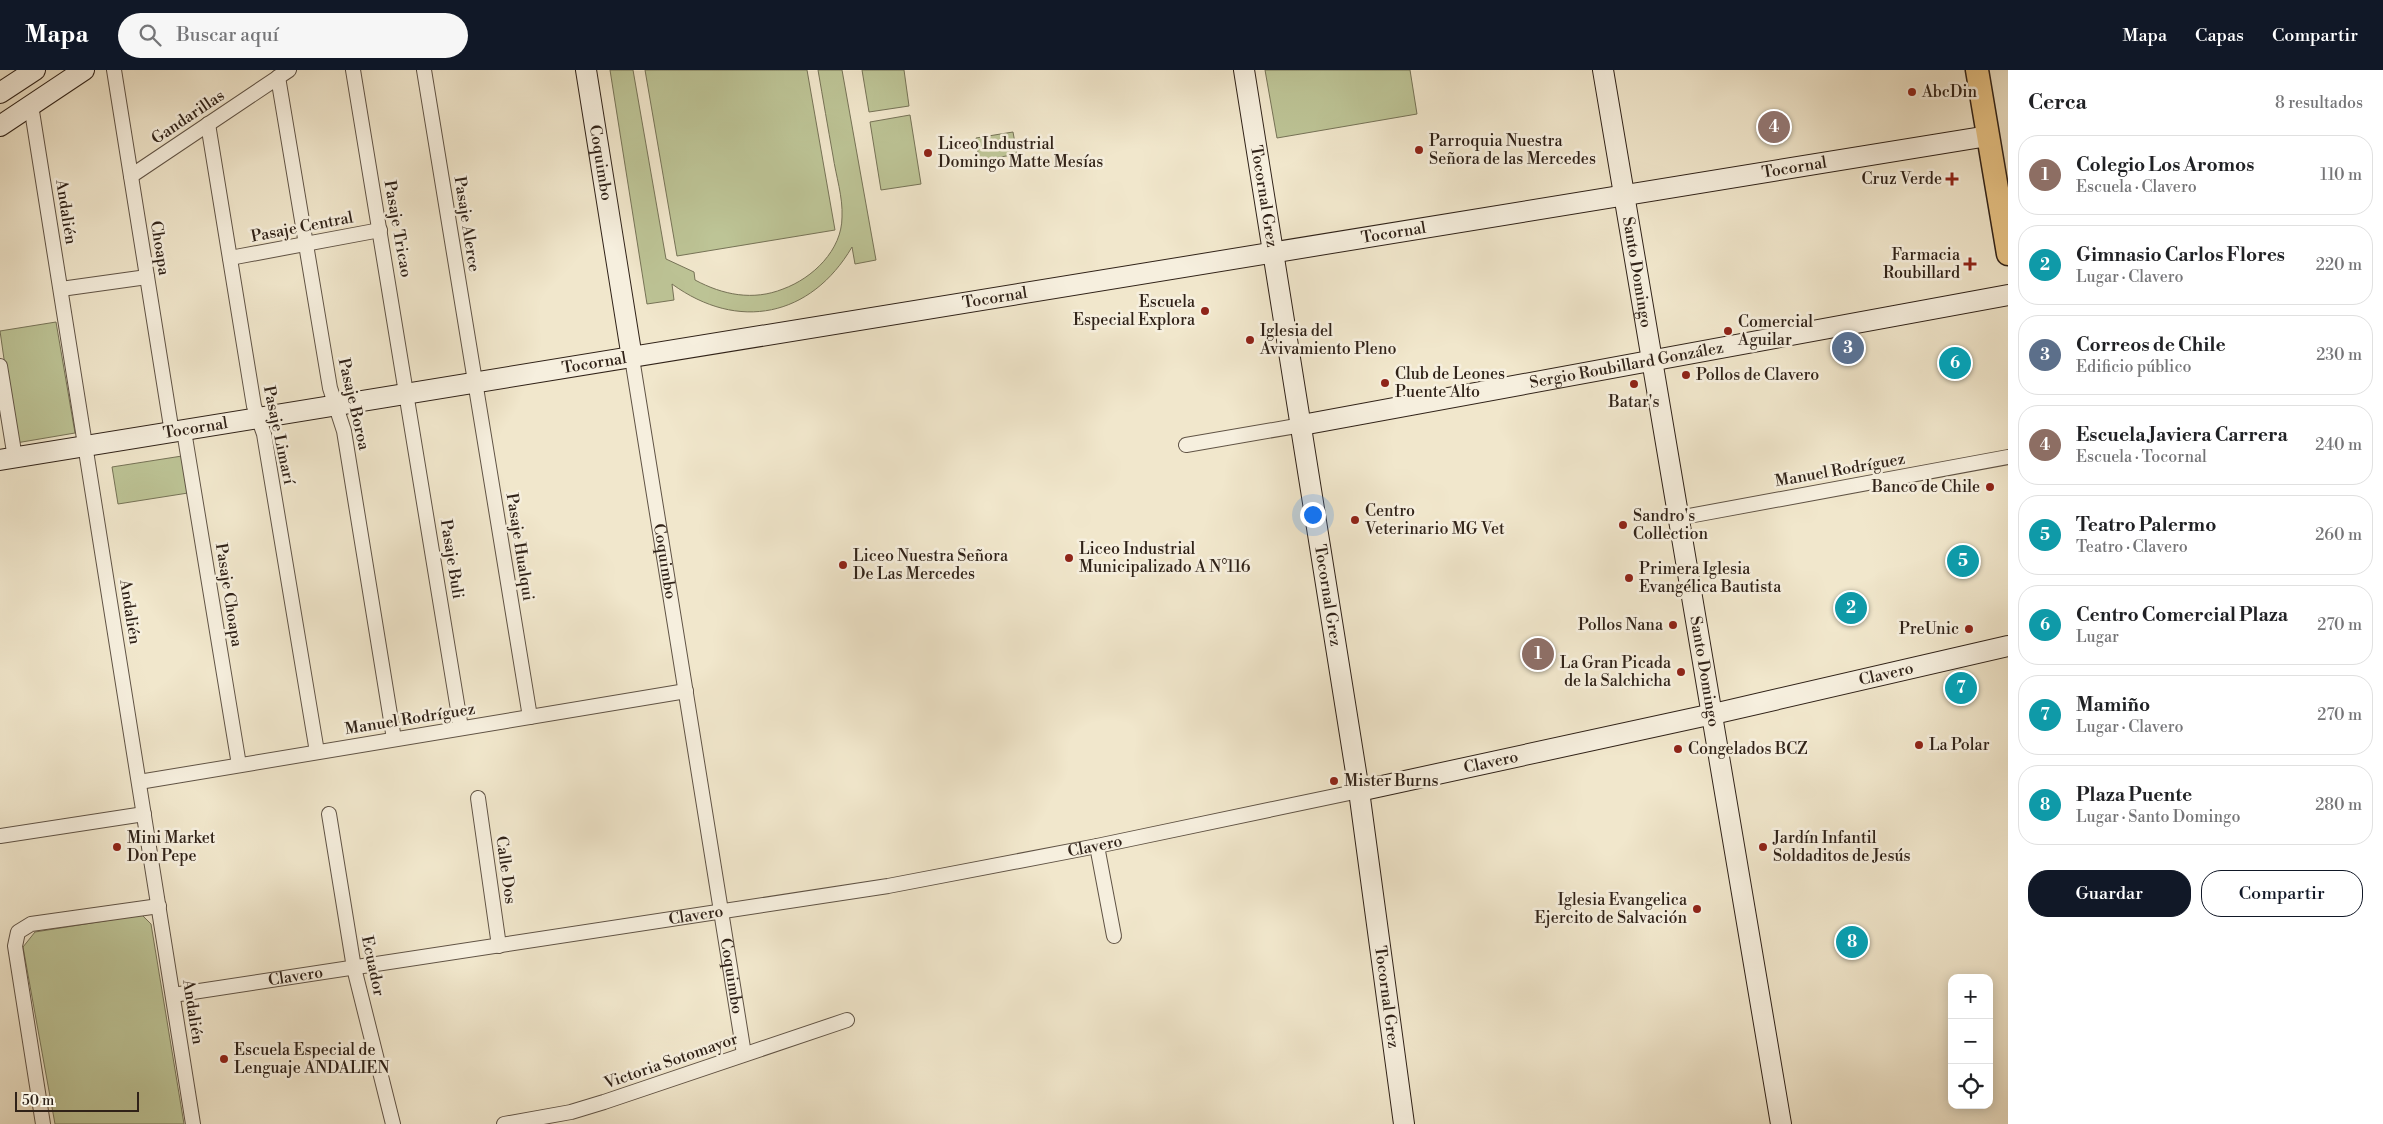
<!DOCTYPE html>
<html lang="es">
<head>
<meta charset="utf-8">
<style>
	body { margin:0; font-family:"Libre Bodoni",serif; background:#f6f6f6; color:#202124 }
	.controls { position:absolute; right:15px; bottom:15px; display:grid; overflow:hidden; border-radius:10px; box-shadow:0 2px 12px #0003 }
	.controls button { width:45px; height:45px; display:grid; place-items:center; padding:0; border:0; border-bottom:1px solid #e0e0e0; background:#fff; color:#202124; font:25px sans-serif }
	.scale { position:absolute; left:15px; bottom:12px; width:124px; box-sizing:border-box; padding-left:5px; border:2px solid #302218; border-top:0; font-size:14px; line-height:18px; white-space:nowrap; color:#302218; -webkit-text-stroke:4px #f6efde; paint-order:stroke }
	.you { position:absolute; left:1312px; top:444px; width:18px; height:18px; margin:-12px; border:4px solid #fff; border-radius:50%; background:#1a73e8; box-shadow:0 0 0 8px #1a73e833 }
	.badge { display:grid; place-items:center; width:32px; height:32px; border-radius:50%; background:#111827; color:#fff; font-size:16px; font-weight:700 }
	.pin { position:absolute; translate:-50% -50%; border:2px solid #fff; box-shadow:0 1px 5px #0006 }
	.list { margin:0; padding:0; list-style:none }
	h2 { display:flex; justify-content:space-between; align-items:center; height:65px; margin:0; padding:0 20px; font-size:21px }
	h2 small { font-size:16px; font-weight:400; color:#757577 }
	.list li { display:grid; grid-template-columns:32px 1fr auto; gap:15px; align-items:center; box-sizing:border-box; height:80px; margin:0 10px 10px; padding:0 10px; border:1px solid #e0e0e0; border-radius:20px }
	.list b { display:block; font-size:19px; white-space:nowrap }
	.list p { margin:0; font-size:16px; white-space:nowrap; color:#757577 }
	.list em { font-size:16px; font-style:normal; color:#757577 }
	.actions { display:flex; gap:10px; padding:15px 20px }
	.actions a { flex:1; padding:11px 0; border:1px solid #111827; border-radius:20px; text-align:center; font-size:18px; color:#111827 }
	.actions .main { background:#111827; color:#fff }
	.icon { flex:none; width:28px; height:28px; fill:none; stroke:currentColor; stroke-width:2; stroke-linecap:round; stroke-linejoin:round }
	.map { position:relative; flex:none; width:2008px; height:1054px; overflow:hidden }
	header { display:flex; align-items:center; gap:30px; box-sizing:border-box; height:70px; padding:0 25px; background:#111827; color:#fff }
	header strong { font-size:24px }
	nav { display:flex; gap:28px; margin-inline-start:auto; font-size:18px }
	.search { width:350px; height:45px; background:#f6f6f6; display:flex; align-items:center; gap:12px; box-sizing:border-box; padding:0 18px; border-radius:28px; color:#757577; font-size:19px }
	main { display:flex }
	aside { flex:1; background:#fff }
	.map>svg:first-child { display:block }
	.green { fill:#bdc496; stroke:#767357 }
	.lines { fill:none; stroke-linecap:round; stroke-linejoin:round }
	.street-casing { stroke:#605345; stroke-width:16 }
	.secondary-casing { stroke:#302218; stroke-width:22 }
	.primary-casing { stroke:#302218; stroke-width:25 }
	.street { stroke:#f6efde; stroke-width:14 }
	.secondary { stroke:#f6efde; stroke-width:20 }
	.primary { stroke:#e8c486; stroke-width:22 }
	.poi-dot { fill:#8f2418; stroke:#f6efde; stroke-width:2 }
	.labels { text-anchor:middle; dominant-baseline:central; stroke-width:5; stroke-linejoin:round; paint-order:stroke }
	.poi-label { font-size:16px; fill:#302218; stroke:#f6efde; text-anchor:start }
	.street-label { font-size:16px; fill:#302218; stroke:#f6efde }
</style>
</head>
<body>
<header>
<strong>Mapa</strong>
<div class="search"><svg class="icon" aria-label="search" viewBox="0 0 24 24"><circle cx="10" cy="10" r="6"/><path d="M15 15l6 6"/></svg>Buscar aquí</div>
<nav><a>Mapa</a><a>Capas</a><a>Compartir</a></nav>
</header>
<main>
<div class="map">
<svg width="2008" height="1054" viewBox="0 0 2008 1054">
	<rect width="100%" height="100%" fill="#f1e7cc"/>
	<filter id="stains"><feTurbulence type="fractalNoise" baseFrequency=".004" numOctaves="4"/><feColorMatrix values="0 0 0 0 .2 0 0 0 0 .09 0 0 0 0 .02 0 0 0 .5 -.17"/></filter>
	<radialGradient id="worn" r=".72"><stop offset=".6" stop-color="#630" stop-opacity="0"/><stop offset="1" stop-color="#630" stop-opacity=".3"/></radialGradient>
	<g class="green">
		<path d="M 610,0 L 633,0 L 666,189 L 694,202 L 695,210 C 723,225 753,231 783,219 C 813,208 842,180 842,147 C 843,127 836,106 833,86 C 828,58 823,29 818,0 L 842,0 L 876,190 L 855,194 L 852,177 C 811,247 738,262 672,214 L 674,230 L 647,234 Z"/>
		<path d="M 645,0 L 807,0 L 835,160 L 677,186 Z"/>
		<path d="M 862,0 L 904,0 L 909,36 L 869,42 Z"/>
		<path d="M 1265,0 L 1410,0 L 1417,44 L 1277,68 Z"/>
		<path d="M 910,45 L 921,114 L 881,120 L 870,52 Z"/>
		<path d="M 1013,62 L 1017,84 L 979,91 L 976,68 Z"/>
		<path d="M 56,252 L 75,363 L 16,373 L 0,261 Z"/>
		<path d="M 182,386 L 188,423 L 118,434 L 112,397 Z"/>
		<path d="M 142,845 L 151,854 L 184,1054 L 55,1054 L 23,877 L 35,862 Z"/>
	</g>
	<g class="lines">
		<g class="street-casing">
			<g id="street">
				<path d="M 114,0 L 172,363"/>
				<path d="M 353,0 L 461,658"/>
				<path d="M 424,0 L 530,647"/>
				<path d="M 278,7 L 330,318 L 344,361 L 394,669"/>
				<path d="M 31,35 L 193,1054"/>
				<path d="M 208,54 L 254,336 L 264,364 L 317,682"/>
				<path d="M 131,106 L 289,0"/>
				<path d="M 230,188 L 380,160"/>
				<path d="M 61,219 L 147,207"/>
				<path id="s1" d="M 632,288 L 744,984"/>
				<path d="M 0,296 L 15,388"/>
				<path d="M 184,361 L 239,695"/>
				<path d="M 1186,375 L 1302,355"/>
				<path d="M 1678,448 L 2008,387"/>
				<path d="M 139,712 L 686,621"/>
				<path d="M 478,728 L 499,876"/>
				<path d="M 329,744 L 354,898 L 393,1054"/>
				<path d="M 0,766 L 144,744"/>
				<path d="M 1097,776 L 1114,866"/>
				<path id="s2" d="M 173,925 L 888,816 L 1097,776 L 1359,721"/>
				<path d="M 43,1054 L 15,876 L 18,862 L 31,854 L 159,836"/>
				<path d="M 504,1054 L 571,1042 L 604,1032 L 847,950"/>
			</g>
		</g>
		<g class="secondary-casing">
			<g id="secondary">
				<path id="s3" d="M 586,0 L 632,288"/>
				<path id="s4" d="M 1244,0 L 1359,721 L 1404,1054"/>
				<path id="s5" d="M 1603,0 L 1781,1054"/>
				<path d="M 0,23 L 35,0"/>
				<path d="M 0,56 L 84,0"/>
				<path id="s6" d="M 1302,355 L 2008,225"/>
				<path id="s7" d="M 0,390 L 1988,66"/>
				<path id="s8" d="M 1359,721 L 1722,642 L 2008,576"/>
			</g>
		</g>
		<g class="primary-casing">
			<path id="primary" d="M 1977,0 L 2008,184"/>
		</g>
		<use href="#street" class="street"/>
		<use href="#secondary" class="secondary"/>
		<use href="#primary" class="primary"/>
	</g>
	<g class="poi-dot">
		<circle cx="1912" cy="22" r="5"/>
		<circle cx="1419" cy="80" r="5"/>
		<circle cx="928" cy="83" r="5"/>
		<path d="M1949.5 101.5h5v5h5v5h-5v5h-5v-5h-5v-5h5z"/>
		<path d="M1967.5 186.5h5v5h5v5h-5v5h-5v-5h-5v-5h5z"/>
		<circle cx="1205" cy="241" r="5"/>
		<circle cx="1728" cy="261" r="5"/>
		<circle cx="1250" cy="270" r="5"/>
		<circle cx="1686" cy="305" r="5"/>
		<circle cx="1385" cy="313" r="5"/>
		<circle cx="1634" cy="314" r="5"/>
		<circle cx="1990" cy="417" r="5"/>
		<circle cx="1355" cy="450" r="5"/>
		<circle cx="1623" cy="455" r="5"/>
		<circle cx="1069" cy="488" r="5"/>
		<circle cx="843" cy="495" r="5"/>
		<circle cx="1629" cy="508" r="5"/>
		<circle cx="1673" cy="555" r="5"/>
		<circle cx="1969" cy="559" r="5"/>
		<circle cx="1681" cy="602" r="5"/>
		<circle cx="1919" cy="675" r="5"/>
		<circle cx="1678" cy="679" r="5"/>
		<circle cx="1334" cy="711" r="5"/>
		<circle cx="117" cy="777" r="5"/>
		<circle cx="1763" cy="777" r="5"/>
		<circle cx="1697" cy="839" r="5"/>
		<circle cx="224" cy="989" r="5"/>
	</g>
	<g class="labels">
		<g class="poi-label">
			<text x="1922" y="22">AbcDin</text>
			<text x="1429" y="71">Parroquia Nuestra<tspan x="1429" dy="18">Señora de las Mercedes</tspan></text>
			<text x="938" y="74">Liceo Industrial<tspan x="938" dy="18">Domingo Matte Mesías</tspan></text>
			<text x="1942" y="109" text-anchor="end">Cruz Verde</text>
			<text x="1960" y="185" text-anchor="end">Farmacia<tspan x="1960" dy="18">Roubillard</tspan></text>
			<text x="1195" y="232" text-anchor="end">Escuela<tspan x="1195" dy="18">Especial Explora</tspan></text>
			<text x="1738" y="252">Comercial<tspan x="1738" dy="18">Aguilar</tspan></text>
			<text x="1260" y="261">Iglesia del<tspan x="1260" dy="18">Avivamiento Pleno</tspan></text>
			<text x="1395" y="304">Club de Leones<tspan x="1395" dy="18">Puente Alto</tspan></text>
			<text x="1696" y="305">Pollos de Clavero</text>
			<text x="1634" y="332" text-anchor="middle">Batar's</text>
			<text x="1980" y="417" text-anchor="end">Banco de Chile</text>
			<text x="1365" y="441">Centro<tspan x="1365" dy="18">Veterinario MG Vet</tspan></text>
			<text x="1633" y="446">Sandro's<tspan x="1633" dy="18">Collection</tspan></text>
			<text x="1079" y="479">Liceo Industrial<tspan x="1079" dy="18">Municipalizado A N°116</tspan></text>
			<text x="853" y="486">Liceo Nuestra Señora<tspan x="853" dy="18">De Las Mercedes</tspan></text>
			<text x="1639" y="499">Primera Iglesia<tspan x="1639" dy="18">Evangélica Bautista</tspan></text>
			<text x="1663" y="555" text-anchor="end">Pollos Nana</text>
			<text x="1959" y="559" text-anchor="end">PreUnic</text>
			<text x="1671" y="593" text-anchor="end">La Gran Picada<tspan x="1671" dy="18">de la Salchicha</tspan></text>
			<text x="1929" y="675">La Polar</text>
			<text x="1688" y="679">Congelados BCZ</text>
			<text x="1344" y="711">Mister Burns</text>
			<text x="127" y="768">Mini Market<tspan x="127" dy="18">Don Pepe</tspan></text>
			<text x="1773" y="768">Jardín Infantil<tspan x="1773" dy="18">Soldaditos de Jesús</tspan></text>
			<text x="1687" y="830" text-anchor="end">Iglesia Evangelica<tspan x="1687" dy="18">Ejercito de Salvación</tspan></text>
			<text x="234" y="980">Escuela Especial de<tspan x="234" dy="18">Lenguaje ANDALIEN</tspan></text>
		</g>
		<g class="street-label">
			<text transform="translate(188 47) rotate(-34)">Gandarillas</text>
			<text stroke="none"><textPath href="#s3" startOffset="94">Coquimbo</textPath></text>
			<text stroke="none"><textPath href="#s7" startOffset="1818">Tocornal</textPath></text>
			<text stroke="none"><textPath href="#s4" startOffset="128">Tocornal Grez</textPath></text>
			<text transform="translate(66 142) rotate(81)">Andalién</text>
			<text transform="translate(467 154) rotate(81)">Pasaje Alerce</text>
			<text transform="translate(302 157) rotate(-11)">Pasaje Central</text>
			<text transform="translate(398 159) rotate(80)">Pasaje Tricao</text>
			<text stroke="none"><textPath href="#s7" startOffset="1412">Tocornal</textPath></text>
			<text transform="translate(160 178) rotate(81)">Choapa</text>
			<text stroke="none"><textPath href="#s5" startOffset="205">Santo Domingo</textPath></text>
			<text stroke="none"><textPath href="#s7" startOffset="1008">Tocornal</textPath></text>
			<text stroke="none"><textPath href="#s7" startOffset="602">Tocornal</textPath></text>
			<text stroke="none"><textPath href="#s6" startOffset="330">Sergio Roubillard González</textPath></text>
			<text transform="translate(354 334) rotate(77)">Pasaje Boroa</text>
			<text stroke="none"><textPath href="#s7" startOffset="198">Tocornal</textPath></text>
			<text transform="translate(279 365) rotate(78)">Pasaje Limarí</text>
			<text transform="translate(1840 400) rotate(-10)">Manuel Rodríguez</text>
			<text transform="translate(520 477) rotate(81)">Pasaje Hualqui</text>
			<text transform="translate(452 489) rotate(81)">Pasaje Buli</text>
			<text stroke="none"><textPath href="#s1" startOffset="206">Coquimbo</textPath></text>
			<text transform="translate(229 525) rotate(81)">Pasaje Choapa</text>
			<text stroke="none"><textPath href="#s4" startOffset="532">Tocornal Grez</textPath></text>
			<text transform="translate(130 542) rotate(81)">Andalién</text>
			<text stroke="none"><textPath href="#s5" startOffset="610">Santo Domingo</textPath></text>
			<text stroke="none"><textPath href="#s8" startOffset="540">Clavero</textPath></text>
			<text transform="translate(410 649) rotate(-9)">Manuel Rodríguez</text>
			<text stroke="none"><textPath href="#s8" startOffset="135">Clavero</textPath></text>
			<text stroke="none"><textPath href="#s2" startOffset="934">Clavero</textPath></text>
			<text transform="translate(506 800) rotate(82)">Calle Dos</text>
			<text stroke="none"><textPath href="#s2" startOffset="529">Clavero</textPath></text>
			<text transform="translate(373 896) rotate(78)">Ecuador</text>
			<text stroke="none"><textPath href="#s2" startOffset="124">Clavero</textPath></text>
			<text stroke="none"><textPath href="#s1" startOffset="626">Coquimbo</textPath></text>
			<text stroke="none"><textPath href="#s4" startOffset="938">Tocornal Grez</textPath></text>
			<text transform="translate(193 942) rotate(81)">Andalién</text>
			<text transform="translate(671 991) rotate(-19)">Victoria Sotomayor</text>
		</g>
	</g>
	<rect width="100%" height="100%" filter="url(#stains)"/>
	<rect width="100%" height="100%" fill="url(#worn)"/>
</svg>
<div class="controls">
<button>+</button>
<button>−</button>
<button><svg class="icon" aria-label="locate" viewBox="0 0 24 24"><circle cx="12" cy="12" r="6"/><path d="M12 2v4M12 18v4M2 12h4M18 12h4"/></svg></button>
</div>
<div class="scale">50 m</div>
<div class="you"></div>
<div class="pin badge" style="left:1538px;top:584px;background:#8d6e63">1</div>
<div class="pin badge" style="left:1851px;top:538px;background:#0f9aa8">2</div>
<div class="pin badge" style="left:1848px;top:278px;background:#5c6f8a">3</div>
<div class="pin badge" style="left:1774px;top:57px;background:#8d6e63">4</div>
<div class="pin badge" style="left:1963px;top:491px;background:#0f9aa8">5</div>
<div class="pin badge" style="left:1955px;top:293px;background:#0f9aa8">6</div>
<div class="pin badge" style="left:1961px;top:618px;background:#0f9aa8">7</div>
<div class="pin badge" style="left:1852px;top:872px;background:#0f9aa8">8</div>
</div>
<aside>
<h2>Cerca<small>8 resultados</small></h2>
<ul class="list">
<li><span class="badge" style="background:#8d6e63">1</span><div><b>Colegio Los Aromos</b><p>Escuela · Clavero</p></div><em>110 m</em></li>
<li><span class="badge" style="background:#0f9aa8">2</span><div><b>Gimnasio Carlos Flores</b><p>Lugar · Clavero</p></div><em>220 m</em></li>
<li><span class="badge" style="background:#5c6f8a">3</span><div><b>Correos de Chile</b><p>Edificio público</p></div><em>230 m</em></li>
<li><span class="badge" style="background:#8d6e63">4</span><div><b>Escuela Javiera Carrera</b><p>Escuela · Tocornal</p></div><em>240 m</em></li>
<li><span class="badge" style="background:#0f9aa8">5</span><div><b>Teatro Palermo</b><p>Teatro · Clavero</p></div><em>260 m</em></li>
<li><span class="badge" style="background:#0f9aa8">6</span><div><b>Centro Comercial Plaza</b><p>Lugar</p></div><em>270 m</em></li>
<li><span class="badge" style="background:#0f9aa8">7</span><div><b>Mamiño</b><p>Lugar · Clavero</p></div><em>270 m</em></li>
<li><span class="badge" style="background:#0f9aa8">8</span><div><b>Plaza Puente</b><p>Lugar · Santo Domingo</p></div><em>280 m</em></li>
</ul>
<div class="actions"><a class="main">Guardar</a><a>Compartir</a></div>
</aside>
</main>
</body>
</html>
